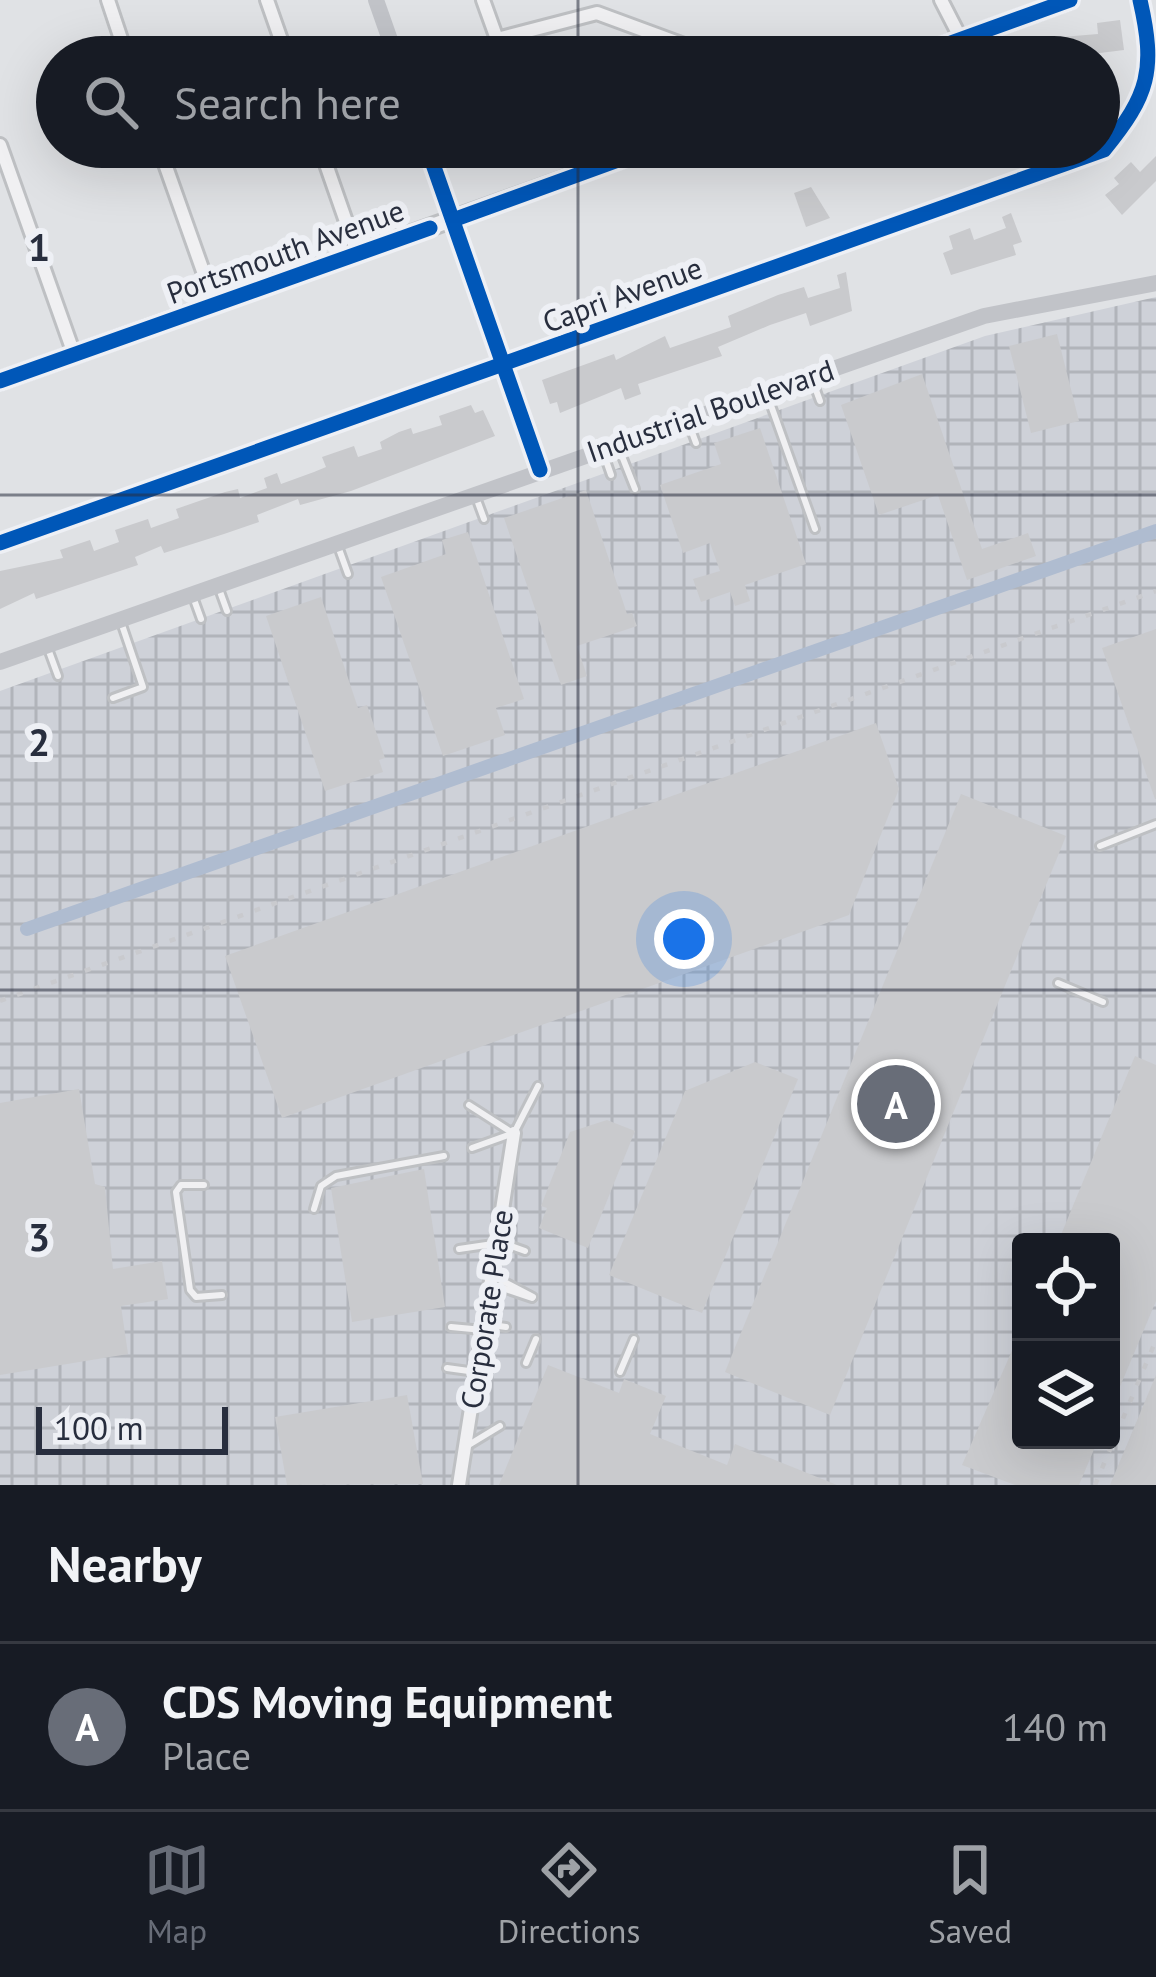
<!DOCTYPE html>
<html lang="en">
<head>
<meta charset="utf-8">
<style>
	body { margin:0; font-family:"PT Sans",sans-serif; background:#242831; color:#f1f3f6 }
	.controls { position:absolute; right:36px; bottom:36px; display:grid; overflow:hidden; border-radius:12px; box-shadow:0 12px 48px #0002 }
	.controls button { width:108px; height:108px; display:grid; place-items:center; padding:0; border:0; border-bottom:3px solid #363941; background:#171b24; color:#f1f3f6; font:60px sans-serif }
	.scale { position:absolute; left:36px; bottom:30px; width:192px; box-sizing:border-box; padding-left:12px; border:6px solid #282e3e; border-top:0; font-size:33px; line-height:42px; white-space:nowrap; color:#282e3e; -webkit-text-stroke:9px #eef0f5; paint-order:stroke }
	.you { position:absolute; left:684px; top:939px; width:42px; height:42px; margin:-30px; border:9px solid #fff; border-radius:50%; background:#1a73e8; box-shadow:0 0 0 18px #1a73e833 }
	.badge { display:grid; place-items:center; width:78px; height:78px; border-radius:50%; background:#686d78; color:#fff; font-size:39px; font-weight:700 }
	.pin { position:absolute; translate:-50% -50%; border:6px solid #fff; box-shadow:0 3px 12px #0006 }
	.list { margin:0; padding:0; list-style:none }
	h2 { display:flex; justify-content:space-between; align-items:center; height:156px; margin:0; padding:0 48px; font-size:51px }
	h2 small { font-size:39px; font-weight:400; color:#9ea1a6 }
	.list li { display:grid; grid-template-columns:78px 1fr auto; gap:36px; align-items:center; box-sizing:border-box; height:168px; padding:0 48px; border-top:3px solid #363941 }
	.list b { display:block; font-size:45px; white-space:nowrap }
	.list p { margin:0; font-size:39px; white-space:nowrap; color:#9ea1a6 }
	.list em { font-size:39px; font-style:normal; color:#9ea1a6 }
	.icon { flex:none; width:66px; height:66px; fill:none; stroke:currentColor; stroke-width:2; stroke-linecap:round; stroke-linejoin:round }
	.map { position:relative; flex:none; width:1156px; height:1485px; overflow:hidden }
	.search { position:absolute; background:#171b24; box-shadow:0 12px 48px #0002; left:36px; right:36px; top:36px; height:132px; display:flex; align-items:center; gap:30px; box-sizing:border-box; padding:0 42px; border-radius:66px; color:#9ea1a6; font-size:45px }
	.sheet { height:324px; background:#171b24 }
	nav { display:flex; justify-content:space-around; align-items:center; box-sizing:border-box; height:168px; border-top:3px solid #363941; background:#171b24; font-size:33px; color:#9ea1a6 }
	nav a { display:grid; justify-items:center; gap:6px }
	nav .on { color:#686d78 }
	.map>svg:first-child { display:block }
	.industrial { fill:url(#industrial-grid); fill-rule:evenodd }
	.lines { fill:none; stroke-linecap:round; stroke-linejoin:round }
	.canal { stroke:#afbcd0; stroke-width:14 }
	.building { fill:#c9cacd }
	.service-casing { stroke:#bec0c3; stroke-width:12 }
	.minor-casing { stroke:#bec0c3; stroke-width:18 }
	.tertiary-casing { stroke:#bec0c3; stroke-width:21 }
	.service { stroke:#f0f0f2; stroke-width:6 }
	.minor { stroke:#f0f0f2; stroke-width:12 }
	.tertiary { stroke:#f0f0f2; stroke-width:15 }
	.secondary { stroke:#c1c3c8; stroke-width:16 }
	.rail { stroke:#c9cace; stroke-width:4.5; stroke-dasharray:6 12; stroke-linecap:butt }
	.cycleway-casing { stroke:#eef0f5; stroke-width:22 }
	.cycleway { stroke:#0057b8; stroke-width:15 }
	.grid { fill:none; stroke:#282e3e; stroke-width:3; stroke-opacity:0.55 }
	.labels { text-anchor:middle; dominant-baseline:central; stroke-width:12; stroke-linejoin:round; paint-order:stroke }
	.street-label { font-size:30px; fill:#282e3e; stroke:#eef0f5 }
	.grid-label { font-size:39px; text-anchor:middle; font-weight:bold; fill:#282e3e; stroke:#eef0f5; stroke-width:12; stroke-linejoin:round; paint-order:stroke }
</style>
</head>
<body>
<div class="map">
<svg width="1156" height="1485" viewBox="0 0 1156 1485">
	<defs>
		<pattern id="industrial-grid" width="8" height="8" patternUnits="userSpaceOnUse" patternTransform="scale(3)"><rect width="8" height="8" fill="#ced1d8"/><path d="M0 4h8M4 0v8" fill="none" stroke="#b1b4ba"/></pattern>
	</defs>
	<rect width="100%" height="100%" fill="#e0e2e5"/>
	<path class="industrial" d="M 1156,297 L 1156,1485 L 0,1485 L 0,691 L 985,336 ZM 1021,1242 L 1111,1242 L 1111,1440 L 1021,1440 Z"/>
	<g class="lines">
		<path class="canal" d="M 27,929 L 1156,531"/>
	</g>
	<g class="building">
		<path d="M 1120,20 L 1124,50 L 1068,57 L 1062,37 L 1098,34 L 1097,23 Z"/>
		<path d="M 1156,156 L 1156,181 L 1122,215 L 1105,195 L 1119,184 L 1114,178 L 1131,162 L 1140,172 Z"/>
		<path d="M 811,187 L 830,218 L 806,227 L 794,193 Z"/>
		<path d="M 1011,213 L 1022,242 L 1013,245 L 1016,255 L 951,275 L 943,253 L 953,249 L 949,236 L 970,228 L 974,240 L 1006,228 L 1002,217 Z"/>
		<path d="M 846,272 L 852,311 L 810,326 L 806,313 L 770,325 L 718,347 L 722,356 L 638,384 L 641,394 L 625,400 L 621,388 L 560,413 L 557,402 L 550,404 L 542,380 L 614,354 L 616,360 L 665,336 L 670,348 L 731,327 L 728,316 L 778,295 L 804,287 L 808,298 L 840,288 L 837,275 Z"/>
		<path d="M 1057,334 L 1079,421 L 1031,433 L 1009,346 Z"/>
		<path d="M 922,374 L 982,549 L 1028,533 L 1036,556 L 967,580 L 938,495 L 879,515 L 841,405 Z"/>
		<path d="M 471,405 L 475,413 L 483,410 L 495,436 L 351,491 L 300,505 L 298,499 L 257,515 L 259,522 L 224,534 L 164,553 L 161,546 L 135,557 L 138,565 L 36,599 L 34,593 L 0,609 L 0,571 L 63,558 L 60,550 L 90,540 L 94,551 L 119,542 L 115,530 L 148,519 L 151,528 L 179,518 L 176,509 L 225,492 L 238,489 L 240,498 L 267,488 L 264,478 L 277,473 L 281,484 L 314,472 L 326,467 L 322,457 L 354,446 L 358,457 L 382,449 L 380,442 L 399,432 L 411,428 L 413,434 L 442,425 L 439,416 Z"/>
		<path d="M 760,428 L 806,564 L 745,585 L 750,601 L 735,606 L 730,592 L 701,602 L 693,579 L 720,571 L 710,543 L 683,553 L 660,485 L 721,464 L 714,443 Z"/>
		<path d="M 586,490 L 627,614 L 632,613 L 637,626 L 577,646 L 587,676 L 561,685 L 504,518 Z"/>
		<path d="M 468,532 L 524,699 L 496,708 L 505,735 L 443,756 L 381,577 L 446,554 L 442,540 Z"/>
		<path d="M 321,597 L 358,708 L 367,705 L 385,758 L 379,760 L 383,772 L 325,791 L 266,616 Z"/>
		<path d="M 1156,629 L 1156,799 L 1155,799 L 1102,648 Z"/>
		<path d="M 876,723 L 899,789 L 849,915 L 282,1118 L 225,956 Z"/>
		<path d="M 961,794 L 1066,836 L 830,1415 L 725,1372 Z"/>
		<path d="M 1135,1056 L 1156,1065 L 1156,1301 L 1111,1408 L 1111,1242 L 1058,1242 Z"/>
		<path d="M 755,1062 L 798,1079 L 702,1313 L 609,1275 L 685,1091 Z"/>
		<path d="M 79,1089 L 95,1184 L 105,1187 L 113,1269 L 162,1261 L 168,1299 L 121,1306 L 128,1354 L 0,1375 L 0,1103 Z"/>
		<path d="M 607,1120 L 635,1131 L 588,1248 L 539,1228 L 547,1208 L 541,1206 L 570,1132 Z"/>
		<path d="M 424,1169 L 445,1307 L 352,1322 L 331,1188 Z"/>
		<path d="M 1021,1330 L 1021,1440 L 1098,1440 L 1079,1485 L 1015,1485 L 962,1465 Z"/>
		<path d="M 548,1365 L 619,1393 L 624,1379 L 666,1396 L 650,1434 L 727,1465 L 735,1444 L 837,1485 L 499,1485 Z"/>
		<path d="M 1156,1375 L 1156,1485 L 1110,1485 Z"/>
		<path d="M 407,1395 L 423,1484 L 287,1485 L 275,1417 Z"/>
	</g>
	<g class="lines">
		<g class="service-casing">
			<g id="service">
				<path d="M 813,382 L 820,401"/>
				<path d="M 768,397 L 815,529"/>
				<path d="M 689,424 L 696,443"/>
				<path d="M 618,446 L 635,489"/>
				<path d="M 603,452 L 611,475"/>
				<path d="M 477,500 L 484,519"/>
				<path d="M 339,549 L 348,574"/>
				<path d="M 218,586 L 227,611"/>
				<path d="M 192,594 L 201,619"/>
				<path d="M 47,646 L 58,676"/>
				<path d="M 113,698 L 143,687 L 122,625"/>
				<path d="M 1100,846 L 1156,824"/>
				<path d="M 1058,983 L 1103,1002"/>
				<path d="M 469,1105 L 511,1132"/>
				<path d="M 472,1148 L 514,1133 L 538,1086"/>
				<path d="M 204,1185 L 181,1185 L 176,1192 L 190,1290 L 196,1297 L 222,1295"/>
				<path d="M 314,1209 L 321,1186 L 336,1176 L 444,1156"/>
				<path d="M 497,1241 L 525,1251"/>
				<path d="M 459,1249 L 493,1244"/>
				<path d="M 495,1277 L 533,1297"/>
				<path d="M 494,1285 L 532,1298"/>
				<path d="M 485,1324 L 506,1327"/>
				<path d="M 451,1327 L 483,1330"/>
				<path d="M 526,1363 L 536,1339"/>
				<path d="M 447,1368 L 476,1372"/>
				<path d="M 620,1372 L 634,1339"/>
				<path d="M 467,1446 L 500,1426"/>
			</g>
		</g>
		<g class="minor-casing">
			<g id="minor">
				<path d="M 108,0 L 127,57"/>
				<path d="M 267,0 L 287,57"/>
				<path d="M 483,0 L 497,39 L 597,13 L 692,48 L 703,57"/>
				<path d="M 941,0 L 961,39"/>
				<path d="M 0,145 L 74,354"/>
				<path d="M 159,147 L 215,305"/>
				<path d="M 320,147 L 357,253"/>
				<path d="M 0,543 L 1104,150 C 1149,95 1156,70 1140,0"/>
				<path d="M 459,1485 L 514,1133"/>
			</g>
		</g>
		<g class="tertiary-casing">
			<g id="tertiary">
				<path d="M 912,57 L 1070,0"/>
				<path d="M 0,381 L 654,147"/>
			</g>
		</g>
		<use href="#service" class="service"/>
		<use href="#minor" class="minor"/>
		<use href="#tertiary" class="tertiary"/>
		<g class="secondary">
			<path d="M 376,0 L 396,57"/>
			<path d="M 427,147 L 540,470"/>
			<path d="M 0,662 L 984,316 L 1156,283"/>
		</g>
		<g class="rail">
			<path d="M 0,1001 L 1156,591"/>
			<path d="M 1095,1485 L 1156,1340"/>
		</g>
		<g class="cycleway-casing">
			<g id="cycleway">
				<path d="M 912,57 L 1070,0"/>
				<path d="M 427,147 L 540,470"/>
				<path d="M 453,220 L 654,147"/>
				<path d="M 0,381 L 430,228"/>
				<path d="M 0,543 L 1104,150 C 1149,95 1156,70 1140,0"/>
			</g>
		</g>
		<use href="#cycleway" class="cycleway"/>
	</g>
	<path class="grid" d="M 578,0 L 578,57M 578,147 L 578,1485M 0,495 L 1156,495M 0,990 L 1156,990"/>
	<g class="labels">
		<g class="street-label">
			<text transform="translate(285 251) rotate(-20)">Portsmouth Avenue</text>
			<text transform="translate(622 294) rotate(-20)">Capri Avenue</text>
			<text transform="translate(710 410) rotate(-19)">Industrial Boulevard</text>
			<text transform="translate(486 1309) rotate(-81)">Corporate Place</text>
		</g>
	</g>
	<g class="grid-label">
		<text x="39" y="261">1</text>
		<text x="39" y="756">2</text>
		<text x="39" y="1251">3</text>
	</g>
</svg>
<div class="controls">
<button><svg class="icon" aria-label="locate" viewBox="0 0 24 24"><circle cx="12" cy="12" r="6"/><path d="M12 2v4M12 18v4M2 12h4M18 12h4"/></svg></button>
<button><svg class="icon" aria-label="layers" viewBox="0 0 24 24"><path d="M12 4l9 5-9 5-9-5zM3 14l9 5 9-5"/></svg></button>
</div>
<div class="scale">100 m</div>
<div class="you"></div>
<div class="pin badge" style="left:896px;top:1104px">A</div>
<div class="search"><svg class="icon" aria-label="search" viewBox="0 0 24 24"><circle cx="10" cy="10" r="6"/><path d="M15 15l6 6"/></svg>Search here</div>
</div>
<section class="sheet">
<h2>Nearby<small></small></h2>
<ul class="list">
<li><span class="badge">A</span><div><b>CDS Moving Equipment</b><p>Place</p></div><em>140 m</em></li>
</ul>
</section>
<nav>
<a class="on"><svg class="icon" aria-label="map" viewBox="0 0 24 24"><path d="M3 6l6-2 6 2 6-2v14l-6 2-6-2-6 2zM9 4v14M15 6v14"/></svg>Map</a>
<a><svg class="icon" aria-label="directions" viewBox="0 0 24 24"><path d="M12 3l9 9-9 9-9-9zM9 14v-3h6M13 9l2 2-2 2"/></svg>Directions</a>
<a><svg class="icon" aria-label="saved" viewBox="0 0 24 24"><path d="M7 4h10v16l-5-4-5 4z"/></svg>Saved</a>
</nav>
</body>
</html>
